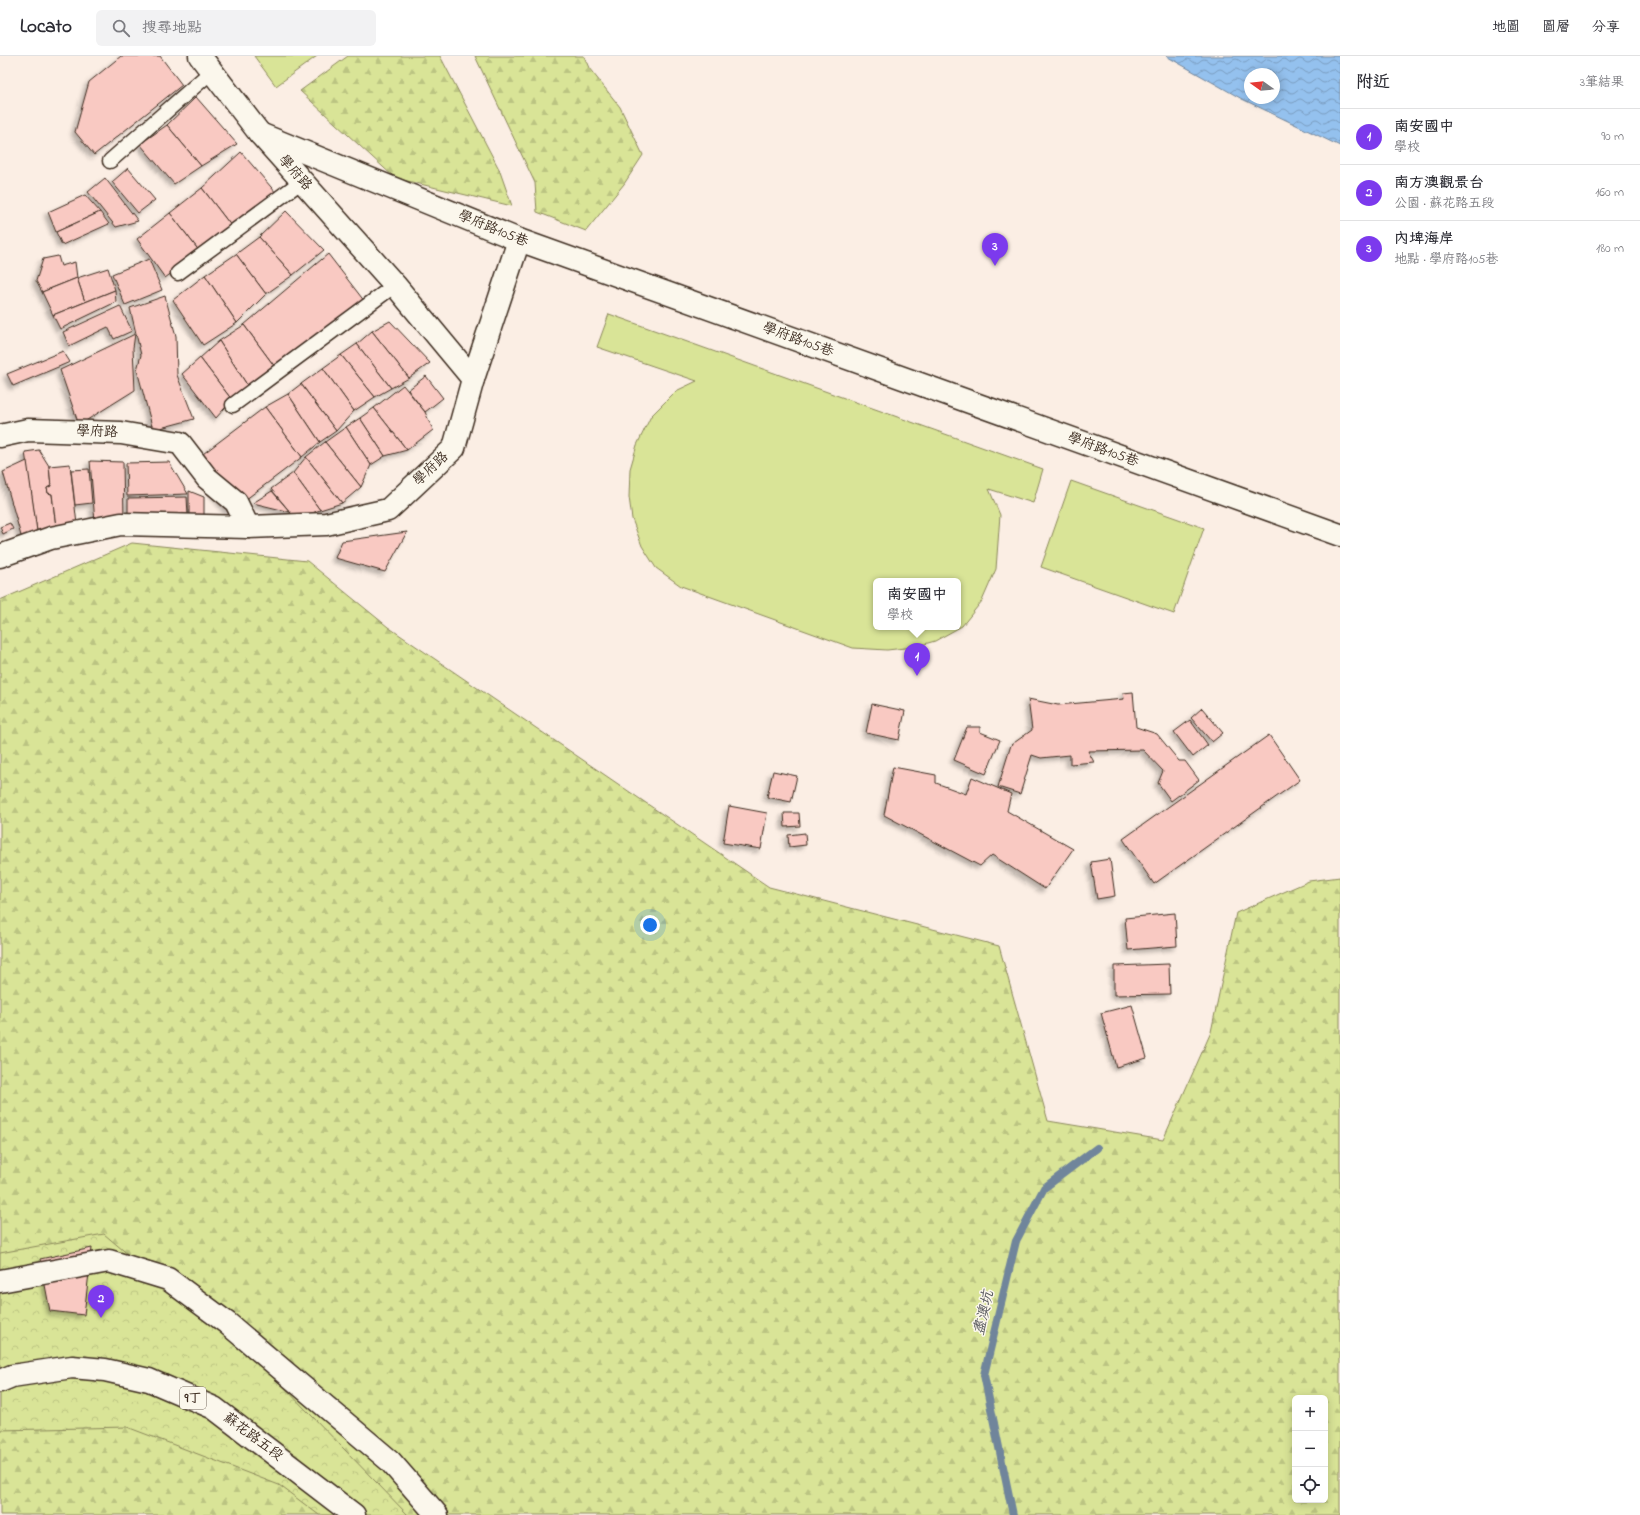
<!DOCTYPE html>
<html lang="zh-TW">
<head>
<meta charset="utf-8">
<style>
	body { margin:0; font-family:"Indie Flower","LXGW WenKai TC",sans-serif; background:#f2f2f3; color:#2b2b33 }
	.controls { position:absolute; right:12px; bottom:12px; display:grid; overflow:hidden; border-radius:6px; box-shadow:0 2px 10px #0003 }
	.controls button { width:36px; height:36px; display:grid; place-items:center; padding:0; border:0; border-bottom:1px solid #e1e1e2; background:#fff; color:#2b2b33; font:20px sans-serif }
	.compass { position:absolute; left:1244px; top:12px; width:36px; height:36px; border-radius:50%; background:#fff; box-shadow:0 2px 10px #0003; rotate:285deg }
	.you { position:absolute; left:650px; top:869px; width:14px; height:14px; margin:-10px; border:3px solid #fff; border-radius:50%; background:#1a73e8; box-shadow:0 0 0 6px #1a73e833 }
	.badge { display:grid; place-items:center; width:26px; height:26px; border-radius:50%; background:#7c3aed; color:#fff; font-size:13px; font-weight:700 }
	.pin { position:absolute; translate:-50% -33px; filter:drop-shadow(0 1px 2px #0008) }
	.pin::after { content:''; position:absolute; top:21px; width:14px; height:12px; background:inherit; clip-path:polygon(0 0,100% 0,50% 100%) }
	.popup { position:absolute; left:873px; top:522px; width:88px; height:52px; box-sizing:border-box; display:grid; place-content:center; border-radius:6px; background:#fff; filter:drop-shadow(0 1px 3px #0005); font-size:13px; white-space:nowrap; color:#7c7c81 }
	.popup b { font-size:15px; color:#2b2b33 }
	.popup::after { content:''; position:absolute; left:50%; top:100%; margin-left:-8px; border:8px solid transparent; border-top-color:#fff }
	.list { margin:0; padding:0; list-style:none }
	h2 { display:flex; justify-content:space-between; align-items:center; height:52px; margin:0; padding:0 16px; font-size:17px }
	h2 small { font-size:13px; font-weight:400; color:#7c7c81 }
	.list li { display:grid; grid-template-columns:26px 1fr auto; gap:12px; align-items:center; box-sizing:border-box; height:56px; padding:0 16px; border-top:1px solid #e1e1e2 }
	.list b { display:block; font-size:15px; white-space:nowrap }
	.list p { margin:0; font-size:13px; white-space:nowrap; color:#7c7c81 }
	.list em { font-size:13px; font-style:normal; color:#7c7c81 }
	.icon { flex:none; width:22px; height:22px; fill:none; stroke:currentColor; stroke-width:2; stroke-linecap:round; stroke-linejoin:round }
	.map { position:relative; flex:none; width:1340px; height:1459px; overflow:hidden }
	header { display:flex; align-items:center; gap:24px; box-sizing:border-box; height:56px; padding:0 20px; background:#fff; border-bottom:1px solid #e1e1e2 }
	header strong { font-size:19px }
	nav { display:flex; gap:22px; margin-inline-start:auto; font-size:14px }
	.search { width:280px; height:36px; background:#f2f2f3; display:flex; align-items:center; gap:10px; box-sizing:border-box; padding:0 14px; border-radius:6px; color:#7c7c81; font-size:15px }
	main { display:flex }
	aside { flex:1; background:#fff }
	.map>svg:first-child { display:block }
	.grass { fill:#d9e497; stroke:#8a875a; fill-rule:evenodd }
	.forest { fill:url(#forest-firs); stroke:#8a875a; fill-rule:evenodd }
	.park { fill:url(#park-crowns); stroke:#8a875a }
	.water { fill:url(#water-waves); stroke:#70859b; fill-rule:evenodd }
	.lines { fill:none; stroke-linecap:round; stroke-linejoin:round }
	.stream { stroke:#70859b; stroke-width:8 }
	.building { fill:#f9c9c2; stroke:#3b2a1e; filter:url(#shadow) }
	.service-casing { stroke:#3b2a1e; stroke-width:17 }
	.minor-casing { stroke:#3b2a1e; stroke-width:25 }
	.primary-casing { stroke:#3b2a1e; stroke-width:25 }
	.service { stroke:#fbf7ec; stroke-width:14 }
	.minor { stroke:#fbf7ec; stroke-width:22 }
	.primary { stroke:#fbf7ec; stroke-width:22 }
	.labels { text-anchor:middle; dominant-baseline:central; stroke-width:3; stroke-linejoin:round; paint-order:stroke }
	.shield { fill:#fbf7ec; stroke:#75685c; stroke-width:1 }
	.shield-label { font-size:13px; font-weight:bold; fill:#3b2a1e }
	.street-label { font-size:14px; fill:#3b2a1e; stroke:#fbf7ec }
	.water-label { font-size:15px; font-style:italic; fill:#56575c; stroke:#fbf7ec }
</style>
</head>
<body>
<header>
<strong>Locato</strong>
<div class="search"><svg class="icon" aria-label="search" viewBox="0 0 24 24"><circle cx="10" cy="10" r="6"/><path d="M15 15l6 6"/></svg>搜尋地點</div>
<nav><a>地圖</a><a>圖層</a><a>分享</a></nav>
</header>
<main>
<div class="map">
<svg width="1340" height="1459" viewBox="0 0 1340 1459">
	<defs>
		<pattern id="forest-firs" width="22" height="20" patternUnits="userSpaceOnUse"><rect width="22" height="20" fill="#d9e497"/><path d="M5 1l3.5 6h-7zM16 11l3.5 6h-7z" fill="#bbc482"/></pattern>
		<pattern id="park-crowns" width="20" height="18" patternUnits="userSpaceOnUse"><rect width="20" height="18" fill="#d9e497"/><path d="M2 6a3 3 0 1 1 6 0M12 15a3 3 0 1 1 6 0" fill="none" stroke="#bbc482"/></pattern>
		<pattern id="water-waves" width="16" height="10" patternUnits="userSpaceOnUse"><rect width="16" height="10" fill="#94c1ee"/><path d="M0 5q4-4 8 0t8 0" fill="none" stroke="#7a9dc0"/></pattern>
		<filter id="shadow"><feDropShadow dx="-3.5" dy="3.5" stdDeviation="2" flood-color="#0004"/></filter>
	</defs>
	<rect width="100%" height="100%" fill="#fbeee4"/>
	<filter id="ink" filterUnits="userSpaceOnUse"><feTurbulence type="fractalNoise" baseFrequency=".025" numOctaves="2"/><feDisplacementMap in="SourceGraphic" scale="8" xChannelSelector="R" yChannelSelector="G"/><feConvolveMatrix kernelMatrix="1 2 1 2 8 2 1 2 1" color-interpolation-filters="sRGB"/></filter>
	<g filter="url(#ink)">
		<g class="grass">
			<path d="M 254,0 L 317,0 L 276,30 Z"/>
			<path d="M 609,258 L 1043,413 L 1033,447 L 989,433 L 1000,459 L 996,513 L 982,545 L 962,570 L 935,585 L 914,591 L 887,594 L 853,592 L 681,530 L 656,512 L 642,490 L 632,463 L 629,441 L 630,413 L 637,389 L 651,360 L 676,335 L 697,325 L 597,291 ZM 876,525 L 958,525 L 958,571 L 876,571 Z"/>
			<path d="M 1071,425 L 1204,472 L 1174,558 L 1041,511 Z"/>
		</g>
		<g class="forest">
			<path d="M 348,0 L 440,0 L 499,113 L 512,150 L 395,122 L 300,35 Z"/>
			<path d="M 475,0 L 584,0 L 589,12 L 620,51 L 643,99 L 624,128 L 586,175 L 537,156 L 535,127 Z"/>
			<path d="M 132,487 L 307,505 L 388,571 L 769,831 L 999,890 L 1048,1065 L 1163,1084 L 1211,976 L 1236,857 L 1309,825 L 1340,821 L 1340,1459 L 0,1459 L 0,544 ZM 1295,1342 L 1325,1342 L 1325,1444 L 1295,1444 Z"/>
		</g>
		<path class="park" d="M 104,1178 L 279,1326 L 408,1459 L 319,1459 L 279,1429 L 127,1371 L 0,1374 L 0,1197 Z"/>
		<path class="water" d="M 1166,0 L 1340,0 L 1340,90 L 1242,43 ZM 1250,18 L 1274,18 L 1274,42 L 1250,42 Z"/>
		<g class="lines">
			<path class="stream" d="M 1013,1459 L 984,1319 L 1016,1185 L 1044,1132 L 1097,1092"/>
		</g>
		<g class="building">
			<path d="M 121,0 L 160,0 L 182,29 L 94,99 L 75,76 L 89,26 Z"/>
			<path d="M 196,41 L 237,88 L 201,110 L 167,69 Z"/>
			<path d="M 167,69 L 201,110 L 174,128 L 140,88 Z"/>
			<path d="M 241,96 L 277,138 L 232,171 L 202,132 Z"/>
			<path d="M 128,112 L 155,144 L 138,157 L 112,126 Z"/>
			<path d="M 105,122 L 138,165 L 116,171 L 88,136 Z"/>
			<path d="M 202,132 L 232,171 L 200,196 L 170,157 Z"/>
			<path d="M 85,139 L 100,156 L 56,176 L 48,156 Z"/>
			<path d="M 286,155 L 324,194 L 293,219 L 259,181 Z"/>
			<path d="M 100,156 L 109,168 L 62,189 L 56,176 Z"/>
			<path d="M 170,157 L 200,196 L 165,222 L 137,183 Z"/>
			<path d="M 259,181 L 293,219 L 266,238 L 236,198 Z"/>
			<path d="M 236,198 L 266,238 L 237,267 L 205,219 Z"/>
			<path d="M 328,198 L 365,246 L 275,311 L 244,269 Z"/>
			<path d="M 58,200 L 61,210 L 75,206 L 77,222 L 42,236 L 36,225 L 43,203 Z"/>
			<path d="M 149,203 L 162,234 L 125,249 L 112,218 Z"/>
			<path d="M 108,212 L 115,234 L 85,246 L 77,222 Z"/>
			<path d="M 205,219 L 237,267 L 203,289 L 173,244 Z"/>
			<path d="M 77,222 L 85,246 L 53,259 L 42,236 Z"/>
			<path d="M 115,234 L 116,246 L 60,273 L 53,259 Z"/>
			<path d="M 165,240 L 176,280 L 177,319 L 194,363 L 153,374 L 137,314 L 141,299 L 130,252 Z"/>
			<path d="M 120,250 L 132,275 L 114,283 L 108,271 L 69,290 L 63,276 Z"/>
			<path d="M 390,265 L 430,307 L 409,322 L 372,275 Z"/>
			<path d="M 244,269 L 275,311 L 249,332 L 219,285 Z"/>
			<path d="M 372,275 L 409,322 L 391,332 L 357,288 Z"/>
			<path d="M 135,278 L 133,292 L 135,334 L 79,369 L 60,314 Z"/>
			<path d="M 219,285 L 249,332 L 232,344 L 200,302 Z"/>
			<path d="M 357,288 L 391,332 L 375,341 L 341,299 Z"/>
			<path d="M 63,295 L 70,306 L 13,330 L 7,318 Z"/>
			<path d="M 341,299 L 375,341 L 354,355 L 323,312 Z"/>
			<path d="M 200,302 L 232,344 L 216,362 L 182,318 Z"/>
			<path d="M 323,312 L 354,355 L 336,375 L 301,328 Z"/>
			<path d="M 426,320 L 443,342 L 425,356 L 408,334 Z"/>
			<path d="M 301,328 L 336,375 L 320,386 L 288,338 Z"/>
			<path d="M 403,329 L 425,356 L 433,374 L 407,394 L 374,352 Z"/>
			<path d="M 288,338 L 320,386 L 302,401 L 265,351 Z"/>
			<path d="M 265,351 L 302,401 L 229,456 L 191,407 Z"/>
			<path d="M 374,352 L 407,394 L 385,400 L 360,362 Z"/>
			<path d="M 360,362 L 385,400 L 371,409 L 346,371 Z"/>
			<path d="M 346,371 L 371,409 L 361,431 L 325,386 Z"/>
			<path d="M 325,386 L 361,431 L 342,447 L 306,401 Z"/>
			<path d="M 39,394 L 49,410 L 51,430 L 47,432 L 48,437 L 52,438 L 57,479 L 38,482 L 25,396 Z"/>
			<path d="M 306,401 L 342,447 L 320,454 L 293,417 Z"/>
			<path d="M 27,405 L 38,482 L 23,487 L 3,416 Z"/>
			<path d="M 90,405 L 123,406 L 124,463 L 95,466 Z"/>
			<path d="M 169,406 L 188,438 L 127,440 L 126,407 Z"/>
			<path d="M 70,408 L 78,477 L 57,479 L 52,438 L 48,437 L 47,432 L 51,430 L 49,410 Z"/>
			<path d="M 89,413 L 92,447 L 75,449 L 71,414 Z"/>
			<path d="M 293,417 L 320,454 L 296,463 L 271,433 Z"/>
			<path d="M 189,435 L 204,441 L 204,461 L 189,461 Z"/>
			<path d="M 272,435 L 290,456 L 253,447 Z"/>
			<path d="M 187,441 L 188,460 L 128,462 L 128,442 Z"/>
			<path d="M 10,467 L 13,473 L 3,478 L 0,471 Z"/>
			<path d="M 407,476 L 385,516 L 335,502 L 342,485 Z"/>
			<path d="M 1133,636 L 1136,671 L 1157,678 L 1179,705 L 1185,705 L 1199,724 L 1171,745 L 1158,727 L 1163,715 L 1143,694 L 1088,695 L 1094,706 L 1070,708 L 1070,699 L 1041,702 L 1032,699 L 1020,738 L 998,731 L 1011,689 L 1032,674 L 1028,643 L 1058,649 L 1124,643 L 1123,637 Z"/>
			<path d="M 872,648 L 905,655 L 899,684 L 866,677 Z"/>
			<path d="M 1202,652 L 1223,677 L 1212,686 L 1191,662 Z"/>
			<path d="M 1190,664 L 1208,689 L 1193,701 L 1174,676 Z"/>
			<path d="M 967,671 L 980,671 L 980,676 L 1000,684 L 986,718 L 954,704 Z"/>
			<path d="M 1269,679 L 1300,724 L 1154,828 L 1123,783 Z"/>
			<path d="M 893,711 L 936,719 L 936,727 L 966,738 L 972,721 L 1011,738 L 1007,755 L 1073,793 L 1045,833 L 992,799 L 980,810 L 884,759 Z"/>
			<path d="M 773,715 L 797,720 L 791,746 L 767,741 Z"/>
			<path d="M 729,750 L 767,757 L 761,793 L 723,787 Z"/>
			<path d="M 784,757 L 799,757 L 800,770 L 785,771 Z"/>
			<path d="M 805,777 L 806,789 L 789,791 L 788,779 Z"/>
			<path d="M 1110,803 L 1115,840 L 1097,843 L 1091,806 Z"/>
			<path d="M 1175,857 L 1177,890 L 1128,894 L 1125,862 Z"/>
			<path d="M 1169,908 L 1170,938 L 1114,939 L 1114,910 Z"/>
			<path d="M 1132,949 L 1147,1002 L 1116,1011 L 1101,957 Z"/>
			<path d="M 92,1192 L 84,1259 L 50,1255 L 40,1203 Z"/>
		</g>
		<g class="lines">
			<g class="service-casing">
				<g id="service">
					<path d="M 110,105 L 212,15"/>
					<path d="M 178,217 L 302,125"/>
					<path d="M 233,349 L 395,229"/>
				</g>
			</g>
			<g class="minor-casing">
				<g id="minor">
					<path d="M 260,78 L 519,184 L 1340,479"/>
					<path d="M 473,323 L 519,184"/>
					<path d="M 0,380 L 28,374 L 121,377 L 180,387 L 207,422 L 236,446 L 248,471"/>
					<path d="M 0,500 L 51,482 L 121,468 L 248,471 L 326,468 L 388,454 L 454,392 L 473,323 L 395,229 L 260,78 L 200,0"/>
				</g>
			</g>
			<g class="primary-casing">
				<g id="primary">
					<path d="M 0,1225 L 109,1205 L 168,1223 L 227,1267 L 390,1405 L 437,1459"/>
					<path d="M 0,1325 L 12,1320 L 72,1311 L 105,1314 L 149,1324 L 214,1352 L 354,1459"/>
				</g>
			</g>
			<use href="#service" class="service"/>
			<use href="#minor" class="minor"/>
			<use href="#primary" class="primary"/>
		</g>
	</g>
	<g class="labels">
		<rect class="shield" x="180" y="1331" width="26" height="22" rx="3"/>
		<g class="shield-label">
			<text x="193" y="1342">9丁</text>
		</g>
		<g class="street-label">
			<text transform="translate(295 117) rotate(48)">學府路</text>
			<text transform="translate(493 173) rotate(22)">學府路105巷</text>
			<text transform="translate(798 284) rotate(20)">學府路105巷</text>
			<text transform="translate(97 376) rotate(2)">學府路</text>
			<text transform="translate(1103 394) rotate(20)">學府路105巷</text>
			<text transform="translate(431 413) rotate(-43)">學府路</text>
			<text transform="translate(253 1381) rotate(37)">蘇花路五段</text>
		</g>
		<g class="water-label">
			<text transform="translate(984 1257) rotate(-77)">盡澳坑</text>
		</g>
	</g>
</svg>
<div class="controls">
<button>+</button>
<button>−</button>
<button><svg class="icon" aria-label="locate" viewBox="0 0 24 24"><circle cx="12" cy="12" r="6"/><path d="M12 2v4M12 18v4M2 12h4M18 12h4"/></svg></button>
</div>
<svg class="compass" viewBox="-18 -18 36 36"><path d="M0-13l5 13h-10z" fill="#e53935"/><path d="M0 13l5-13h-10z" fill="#7c7c81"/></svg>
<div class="you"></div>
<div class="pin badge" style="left:917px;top:620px">1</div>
<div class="popup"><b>南安國中</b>學校</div>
<div class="pin badge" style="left:101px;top:1262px">2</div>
<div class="pin badge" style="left:995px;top:210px">3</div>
</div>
<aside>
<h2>附近<small>3筆結果</small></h2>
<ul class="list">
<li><span class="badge">1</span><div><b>南安國中</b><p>學校</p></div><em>90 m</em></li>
<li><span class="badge">2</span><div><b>南方澳觀景台</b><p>公園 · 蘇花路五段</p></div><em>160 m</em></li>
<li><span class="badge">3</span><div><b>內埤海岸</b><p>地點 · 學府路105巷</p></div><em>180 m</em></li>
</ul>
</aside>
</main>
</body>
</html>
